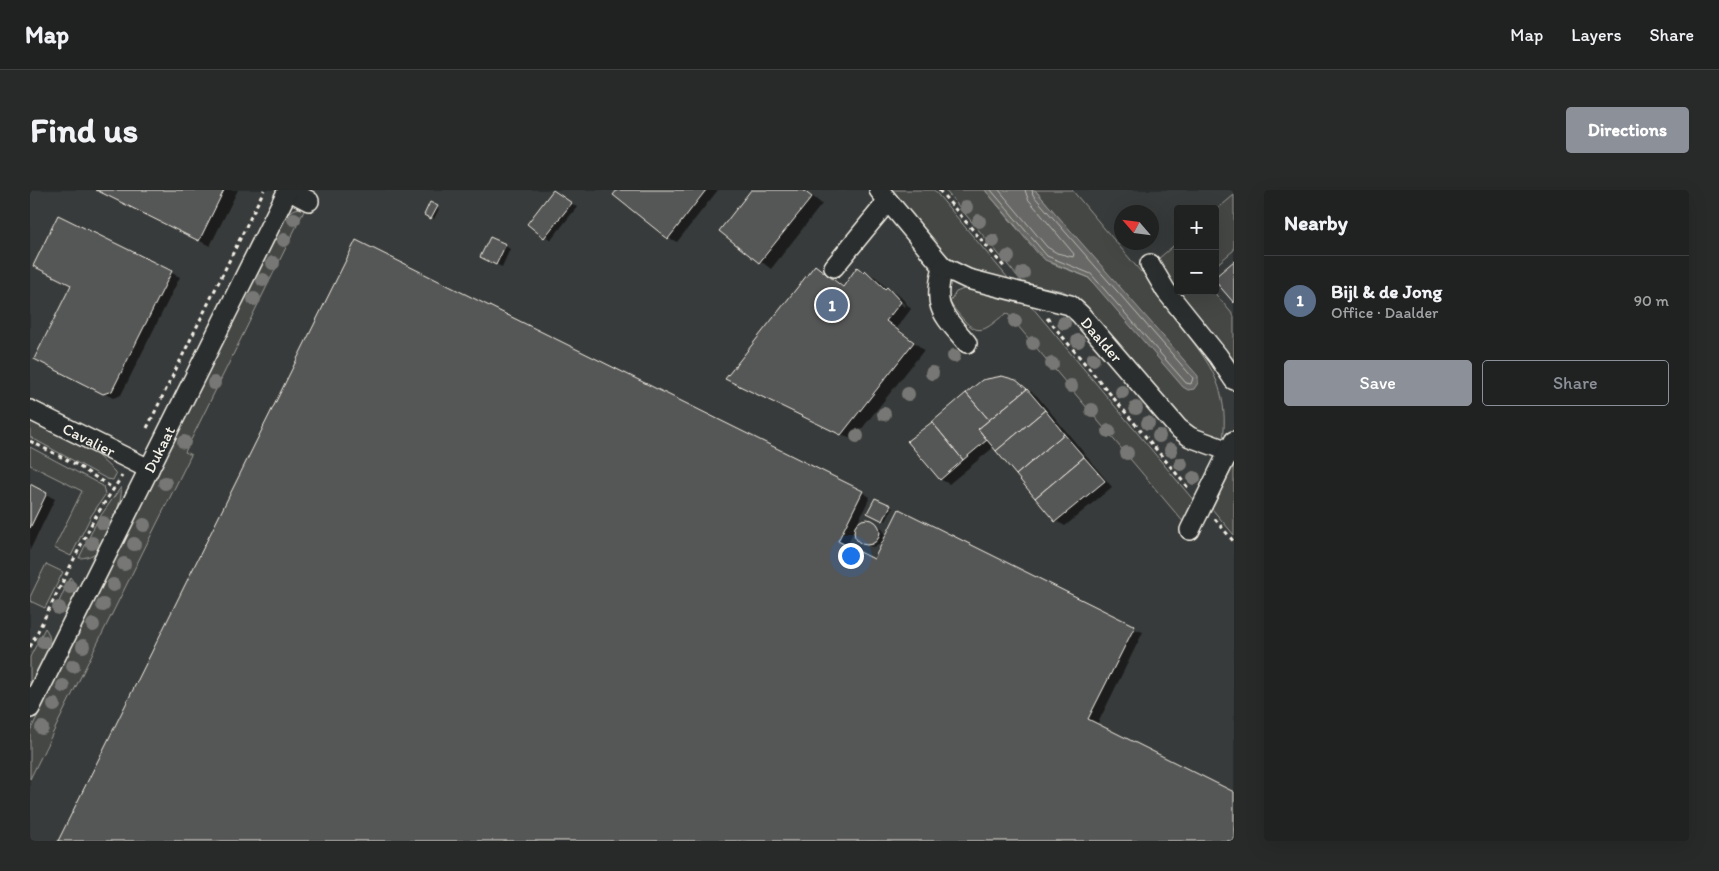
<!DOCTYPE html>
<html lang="en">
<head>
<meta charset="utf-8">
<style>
	body { margin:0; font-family:Itim,sans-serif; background:#282a2a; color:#f1f3f6 }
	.controls { position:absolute; right:15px; top:15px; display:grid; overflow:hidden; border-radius:5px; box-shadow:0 5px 20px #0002 }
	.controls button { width:45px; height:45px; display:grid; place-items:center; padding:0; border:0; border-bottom:1px solid #3d3f40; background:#202222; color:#f1f3f6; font:25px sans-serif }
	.compass { position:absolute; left:1084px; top:15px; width:45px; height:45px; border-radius:50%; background:#202222; box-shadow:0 5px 20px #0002; rotate:298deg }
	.you { position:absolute; left:820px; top:365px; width:18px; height:18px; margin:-12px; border:4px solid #fff; border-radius:50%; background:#1a73e8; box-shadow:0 0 0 8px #1a73e833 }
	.badge { display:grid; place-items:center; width:32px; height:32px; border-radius:50%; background:#8c9099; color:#fff; font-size:16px; font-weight:700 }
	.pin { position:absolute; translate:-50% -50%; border:2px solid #fff; box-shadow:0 1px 5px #0006 }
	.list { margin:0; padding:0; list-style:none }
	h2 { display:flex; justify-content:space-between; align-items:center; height:65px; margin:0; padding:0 20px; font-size:21px }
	h2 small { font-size:16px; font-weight:400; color:#a2a4a5 }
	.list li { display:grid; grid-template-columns:32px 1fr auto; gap:15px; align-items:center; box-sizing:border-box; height:90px; padding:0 20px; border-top:1px solid #3d3f40 }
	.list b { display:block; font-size:19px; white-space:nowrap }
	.list p { margin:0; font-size:16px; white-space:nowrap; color:#a2a4a5 }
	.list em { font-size:16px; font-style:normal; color:#a2a4a5 }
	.actions { display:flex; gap:10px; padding:15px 20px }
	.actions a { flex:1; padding:11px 0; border:1px solid #8c9099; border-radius:5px; text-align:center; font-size:18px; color:#8c9099 }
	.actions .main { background:#8c9099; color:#fff }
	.map { position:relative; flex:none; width:1204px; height:651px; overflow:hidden; border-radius:5px }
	header { display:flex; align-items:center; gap:30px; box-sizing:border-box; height:70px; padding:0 25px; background:#202222; border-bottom:1px solid #3d3f40 }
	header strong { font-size:24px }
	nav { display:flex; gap:28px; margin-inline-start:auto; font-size:18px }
	.intro { display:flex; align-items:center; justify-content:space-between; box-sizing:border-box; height:120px; padding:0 30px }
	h1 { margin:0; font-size:35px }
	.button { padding:12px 22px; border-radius:5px; background:#8c9099; color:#fff; font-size:18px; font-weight:700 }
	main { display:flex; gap:30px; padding:0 30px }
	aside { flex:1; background:#202222; border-radius:5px; box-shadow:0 5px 20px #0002 }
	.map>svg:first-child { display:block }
	.built { fill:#373a3a; fill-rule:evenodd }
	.green { fill:#444645; stroke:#9c9c96 }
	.water { fill:#676866; stroke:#9f9f9a }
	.shadow { fill:#0007; fill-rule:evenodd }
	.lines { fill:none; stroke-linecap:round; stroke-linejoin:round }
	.shore { stroke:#bcbab4; stroke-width:1 }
	.building { fill:#555756; stroke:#f4f1e8 }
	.minor-casing { stroke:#f4f1e8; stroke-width:22 }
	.path { stroke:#f4f1e8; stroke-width:3; stroke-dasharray:4 4; stroke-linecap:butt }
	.minor { stroke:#2a2d2e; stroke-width:19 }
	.tree { fill:#777875 }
	.labels { text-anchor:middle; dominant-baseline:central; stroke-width:4; stroke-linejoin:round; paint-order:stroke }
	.street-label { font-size:16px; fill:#f4f1e8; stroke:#2a2d2e }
</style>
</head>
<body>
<header>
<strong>Map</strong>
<nav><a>Map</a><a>Layers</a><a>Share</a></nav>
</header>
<div class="intro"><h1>Find us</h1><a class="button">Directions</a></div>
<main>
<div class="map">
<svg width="1204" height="651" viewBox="0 0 1204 651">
	<rect width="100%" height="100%" fill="#2a2d2e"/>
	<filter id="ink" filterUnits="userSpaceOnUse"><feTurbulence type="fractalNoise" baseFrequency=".02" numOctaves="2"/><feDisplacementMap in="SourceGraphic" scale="10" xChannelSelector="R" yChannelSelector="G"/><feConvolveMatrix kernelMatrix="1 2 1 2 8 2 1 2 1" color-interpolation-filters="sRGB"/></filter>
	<g filter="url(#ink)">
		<path class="built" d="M 0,0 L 1204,0 L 1204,651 L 0,651 ZM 1148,19 L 1185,19 L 1185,101 L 1148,101 ZM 1092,22 L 1122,22 L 1122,52 L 1092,52 Z"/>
		<g class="green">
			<path d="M 860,0 L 904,0 L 978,88 L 977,90 C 965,87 951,85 939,80 C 906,64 883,28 860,0 Z"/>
			<path d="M 915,0 L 955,0 L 1009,65 L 1023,74 L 1057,87 L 1168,189 L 1005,0 L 1042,0 L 1111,82 L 1115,79 C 1140,145 1204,167 1193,250 L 1167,240 L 1153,231 L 1041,106 L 1033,101 L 993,93 Z"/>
			<path d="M 1204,5 L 1204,60 L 1185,76 L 1185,21 Z"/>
			<path d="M 271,18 L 275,19 L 155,262 L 161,265 L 0,589 L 0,541 L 256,25 L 265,19 Z"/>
			<path d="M 1148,52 L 1148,101 L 1128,69 Z"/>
			<path d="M 936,98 L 997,111 L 1165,312 L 1155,334 L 977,123 C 958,135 951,151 932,128 C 928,123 923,118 920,112 L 926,102 Z"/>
			<path d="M 1148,101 L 1183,101 L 1204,126 L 1204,170 Z"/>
			<path d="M 0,231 L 66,264 L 84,281 L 86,284 L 83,290 L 77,289 L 0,247 Z"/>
			<path d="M 0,257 L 73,296 L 75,305 L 61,326 L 41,366 L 24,358 L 52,301 L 0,275 Z"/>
			<path d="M 1204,274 L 1204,345 L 1182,319 Z"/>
			<path d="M 91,297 C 94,310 76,352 67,362 C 62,366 55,368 49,368 L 67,331 Z"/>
			<path d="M 16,374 L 33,382 L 15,418 L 0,411 L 0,407 Z"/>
			<path d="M 40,387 C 51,400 43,424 24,423 Z"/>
			<path d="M 15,438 C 29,455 9,480 0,498 L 0,467 Z"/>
		</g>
		<path class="water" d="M 955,0 L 1005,0 L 1168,186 L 1168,193 L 1164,199 L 1158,200 L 1153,197 L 1058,87 L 1015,70 Z"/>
		<g class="shadow">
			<path d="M 67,0 L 208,0 L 180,56 Z"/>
			<path d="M 589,0 L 688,0 L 647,52 L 639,48 Z"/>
			<path d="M 723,0 L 774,0 L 792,14 L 741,79 L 691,41 Z"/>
			<path d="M 524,1 L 547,17 L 521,50 L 498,34 Z"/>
			<path d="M 401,14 L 409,19 L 404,29 L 395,24 Z"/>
			<path d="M 29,27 L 150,87 L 91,205 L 83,208 L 14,173 L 42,95 Z"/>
			<path d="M 475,56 L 480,59 L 472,77 L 457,70 Z"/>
			<path d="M 785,76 L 815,97 L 835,81 L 847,88 L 857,99 L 869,105 L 881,119 L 867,138 L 894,160 L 823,250 L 708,195 ZM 862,104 L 865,104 L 876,116 L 874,117 Z"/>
			<path d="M 985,191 L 996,197 L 960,227 L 962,229 L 998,199 L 1007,206 L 1082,297 L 1035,336 L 1026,331 L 964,257 L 919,294 L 910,289 L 879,252 Z"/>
			<path d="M 0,296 L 25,309 L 0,360 Z"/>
			<path d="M 832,302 L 840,307 L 827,334 L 836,330 L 844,333 L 850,336 L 855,343 L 855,349 L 1113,442 L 1067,535 L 1204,603 L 1204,651 L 30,651 ZM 825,339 L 828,349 L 842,357 L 852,354 L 844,371 L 816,357 Z"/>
			<path d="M 846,309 L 863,318 L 856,331 L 839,323 Z"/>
		</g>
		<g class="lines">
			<g class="shore">
				<path d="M 961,0 L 1017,66 L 1061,84 L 1156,193 L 1161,194 L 1163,188 L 1003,5 L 1002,0"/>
				<path d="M 969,0 L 1017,57 L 1027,63 L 1043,67 L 1044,64 L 998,9 L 995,0"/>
			</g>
		</g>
		<g class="building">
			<path d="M 66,0 L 194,0 L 169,51 Z"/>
			<path d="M 523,0 L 542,13 L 514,48 L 497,34 Z"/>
			<path d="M 587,0 L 676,0 L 638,49 L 583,5 Z"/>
			<path d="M 721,0 L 773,0 L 782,7 L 729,73 L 689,41 Z"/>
			<path d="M 400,12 L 408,16 L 401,29 L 394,25 Z"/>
			<path d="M 28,25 L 142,81 L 82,201 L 73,204 L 4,169 L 41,95 L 3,76 Z"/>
			<path d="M 460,47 L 476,54 L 466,75 L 450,67 Z"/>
			<path d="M 326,50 L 833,301 L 808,351 L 844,369 L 869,319 L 1105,436 L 1058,529 L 1204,602 L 1204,651 L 28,651 Z"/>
			<path d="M 1204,71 L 1204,113 L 1185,91 L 1185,87 Z"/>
			<path d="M 785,75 L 813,97 L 827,77 L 833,82 L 835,80 L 855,99 L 857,97 L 871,112 L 856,131 L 884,152 L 811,245 L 695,189 Z"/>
			<path d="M 972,186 L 986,190 L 997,199 L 959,230 L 936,203 L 952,190 Z"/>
			<path d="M 997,199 L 1015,220 L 966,261 L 948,239 Z"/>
			<path d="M 936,203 L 959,230 L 948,239 L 957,250 L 933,270 L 902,232 Z"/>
			<path d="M 1015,220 L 1034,244 L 986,285 L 966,261 Z"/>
			<path d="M 902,232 L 933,270 L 910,290 L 877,251 Z"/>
			<path d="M 1034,244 L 1054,267 L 1005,308 L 986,285 Z"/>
			<path d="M 1054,267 L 1075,291 L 1025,332 L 1005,308 Z"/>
			<path d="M 0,294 L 17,303 L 0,338 Z"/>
			<path d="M 845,308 L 861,315 L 853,331 L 837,323 Z"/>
			<circle cx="837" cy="342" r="13"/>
		</g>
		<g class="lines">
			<g class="minor-casing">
				<g id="minor">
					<path d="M 258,0 L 279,11"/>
					<path d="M 849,0 L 913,77 C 902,118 912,123 937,153"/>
					<path d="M 1120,74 L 1136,101 L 1188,166 L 1204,190"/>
					<path d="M 804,77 L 858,11"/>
					<path id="s1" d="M 913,77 L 938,89 L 1040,115 L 1050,124 L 1148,238 L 1160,247 L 1204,263"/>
					<path id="s2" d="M 0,220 L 119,279"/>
					<path d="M 1160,340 L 1204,251"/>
					<path id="s3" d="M 0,518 L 258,0"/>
				</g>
			</g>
			<g class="path">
				<path d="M 909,0 L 976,79"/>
				<path d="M 1017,128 L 1160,300"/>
				<path d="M 117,238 L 234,0"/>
				<path d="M 0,251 L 45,274 L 84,299"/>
				<path d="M 1185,329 L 1204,352"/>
				<path d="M 0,457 L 64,329 L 92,286"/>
			</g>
			<use href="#minor" class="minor"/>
		</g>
		<g class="tree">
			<circle cx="936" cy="17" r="7"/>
			<circle cx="264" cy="29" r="7"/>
			<circle cx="949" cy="31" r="7"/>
			<circle cx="254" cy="50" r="7"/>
			<circle cx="963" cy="51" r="7"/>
			<circle cx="978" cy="67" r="7"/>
			<circle cx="243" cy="73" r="7"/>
			<circle cx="993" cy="83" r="7"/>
			<circle cx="233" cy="90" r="7"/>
			<circle cx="224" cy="109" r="7"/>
			<circle cx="985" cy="131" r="7"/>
			<circle cx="1034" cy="133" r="7"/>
			<circle cx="1048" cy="151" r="7"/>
			<circle cx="1003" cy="153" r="7"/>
			<circle cx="924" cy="166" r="7"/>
			<circle cx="1063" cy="169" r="7"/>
			<circle cx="1022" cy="174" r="7"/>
			<circle cx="902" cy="183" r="7"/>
			<circle cx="184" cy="193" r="7"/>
			<circle cx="1041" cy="196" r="7"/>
			<circle cx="1092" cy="202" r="7"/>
			<circle cx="878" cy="204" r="7"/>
			<circle cx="1106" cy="218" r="7"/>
			<circle cx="1062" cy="220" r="7"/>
			<circle cx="854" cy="224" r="7"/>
			<circle cx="1118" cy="233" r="7"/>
			<circle cx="1079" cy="241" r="7"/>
			<circle cx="827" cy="246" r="7"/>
			<circle cx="1129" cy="246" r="7"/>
			<circle cx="154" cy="252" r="7"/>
			<circle cx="1141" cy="260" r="7"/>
			<circle cx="1097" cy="263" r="7"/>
			<circle cx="1151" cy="274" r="7"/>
			<circle cx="1164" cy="288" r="7"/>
			<circle cx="135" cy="293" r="7"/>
			<circle cx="73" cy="333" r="7"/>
			<circle cx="114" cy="335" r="7"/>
			<circle cx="62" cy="353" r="7"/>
			<circle cx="104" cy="354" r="7"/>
			<circle cx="94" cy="374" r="7"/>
			<circle cx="83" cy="395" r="7"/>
			<circle cx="40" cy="397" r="7"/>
			<circle cx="73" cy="415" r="7"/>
			<circle cx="29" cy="418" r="7"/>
			<circle cx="63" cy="435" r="7"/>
			<circle cx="13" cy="452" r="7"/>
			<circle cx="53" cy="456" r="7"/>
			<circle cx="43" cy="476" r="7"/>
			<circle cx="33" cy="496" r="7"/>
			<circle cx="24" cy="515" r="7"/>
			<circle cx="12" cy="538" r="7"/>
		</g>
	</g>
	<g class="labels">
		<g class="street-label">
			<text stroke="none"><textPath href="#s1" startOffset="180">Daalder</textPath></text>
			<text stroke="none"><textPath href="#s2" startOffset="66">Cavalier</textPath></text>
			<text stroke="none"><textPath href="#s3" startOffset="289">Dukaat</textPath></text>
		</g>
	</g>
</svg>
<div class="controls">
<button>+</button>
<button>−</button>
</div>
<svg class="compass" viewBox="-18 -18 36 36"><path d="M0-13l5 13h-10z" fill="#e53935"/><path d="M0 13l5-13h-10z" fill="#a2a4a5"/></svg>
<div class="you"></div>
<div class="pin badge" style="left:802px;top:115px;background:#5c6f8a">1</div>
</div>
<aside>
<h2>Nearby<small></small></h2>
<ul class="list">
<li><span class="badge" style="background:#5c6f8a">1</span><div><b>Bijl &amp; de Jong</b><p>Office · Daalder</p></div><em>90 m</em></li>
</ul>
<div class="actions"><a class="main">Save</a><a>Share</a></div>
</aside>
</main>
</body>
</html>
